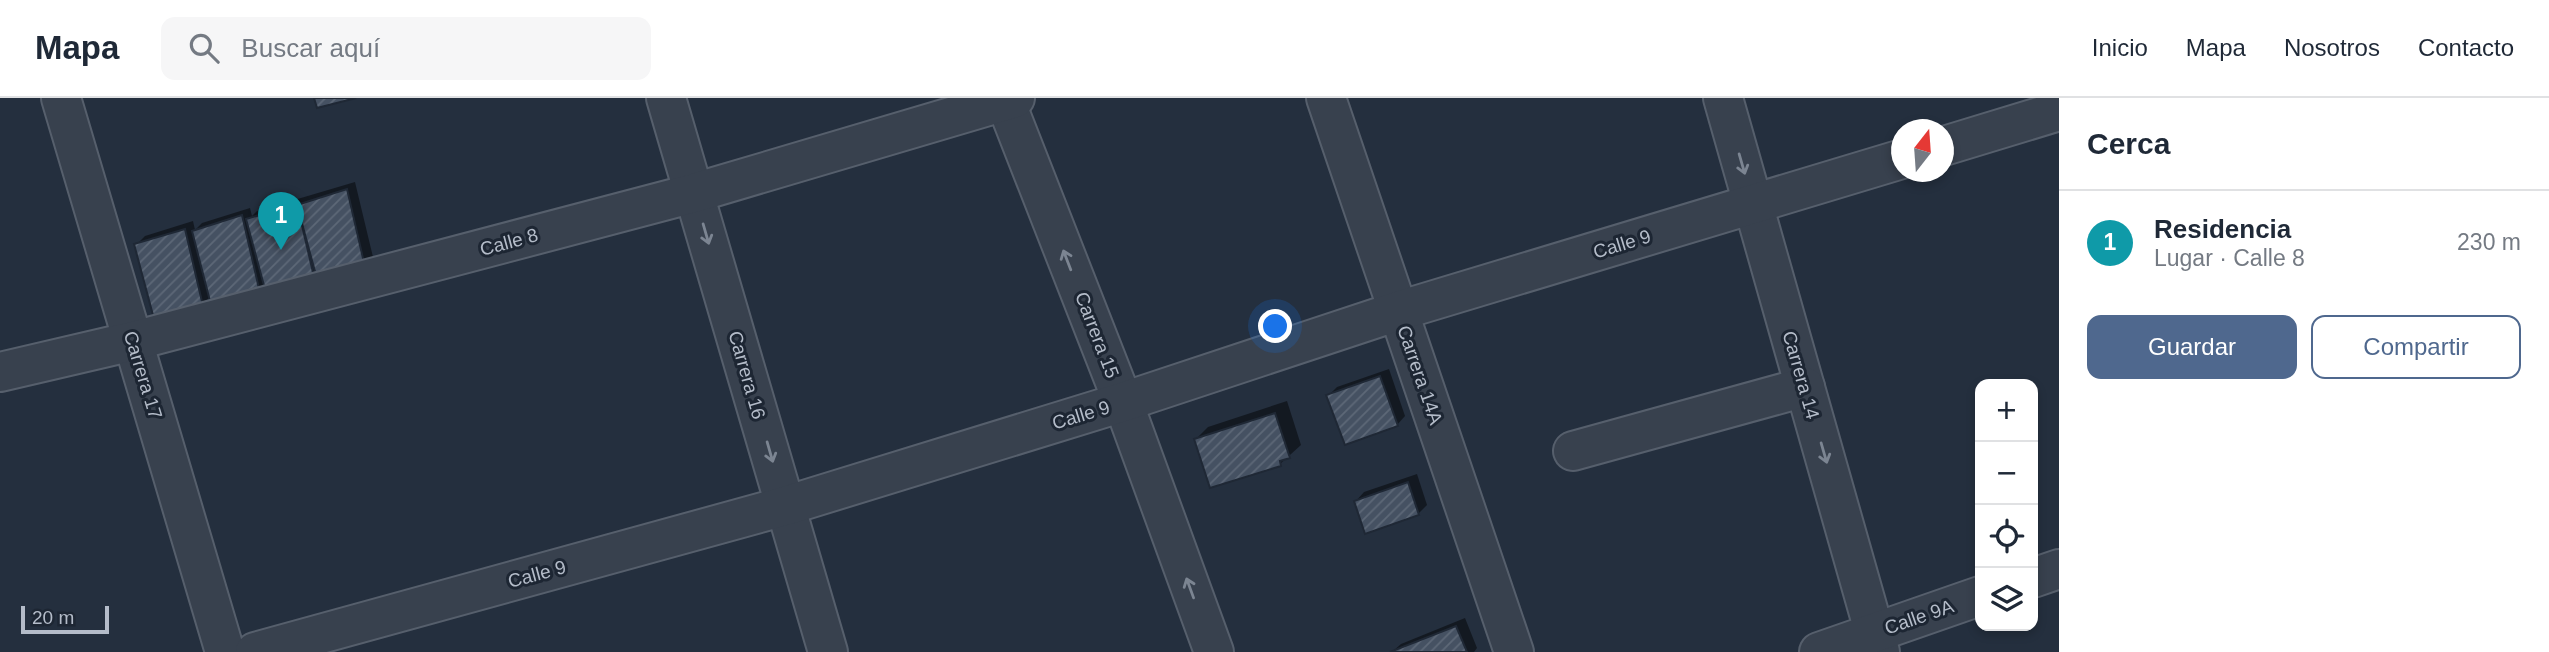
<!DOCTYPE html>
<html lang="es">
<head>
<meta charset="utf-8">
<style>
	body { margin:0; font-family:Helvetica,sans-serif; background:#f6f6f7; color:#1f2937 }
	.controls { position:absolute; right:21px; bottom:21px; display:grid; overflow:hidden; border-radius:14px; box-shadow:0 4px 10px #0003 }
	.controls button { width:63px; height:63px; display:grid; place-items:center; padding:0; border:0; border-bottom:2px solid #e0e1e3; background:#fff; color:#1f2937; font:35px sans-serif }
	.compass { position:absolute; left:1891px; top:21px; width:63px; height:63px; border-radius:50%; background:#fff; box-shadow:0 4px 10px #0003; rotate:17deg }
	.scale { position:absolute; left:21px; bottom:18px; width:88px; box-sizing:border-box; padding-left:7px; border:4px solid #b4bcc9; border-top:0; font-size:19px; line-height:24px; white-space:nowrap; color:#b4bcc9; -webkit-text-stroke:5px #1d2633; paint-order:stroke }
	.you { position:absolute; left:1276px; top:229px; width:24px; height:24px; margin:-18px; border:5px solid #fff; border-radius:50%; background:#1a73e8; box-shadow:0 0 0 10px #1a73e833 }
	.badge { display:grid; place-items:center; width:46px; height:46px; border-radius:50%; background:#4f688e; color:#fff; font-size:23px; font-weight:700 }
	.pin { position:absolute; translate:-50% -58px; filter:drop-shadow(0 2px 4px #0008) }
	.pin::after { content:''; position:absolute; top:37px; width:24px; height:21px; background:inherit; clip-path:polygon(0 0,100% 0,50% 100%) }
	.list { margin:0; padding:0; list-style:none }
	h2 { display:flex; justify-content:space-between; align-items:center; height:91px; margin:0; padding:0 28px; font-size:30px }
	h2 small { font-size:23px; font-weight:400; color:#747a83 }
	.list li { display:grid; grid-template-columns:46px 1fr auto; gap:21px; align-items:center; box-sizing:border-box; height:105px; padding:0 28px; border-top:2px solid #e0e1e3 }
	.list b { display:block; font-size:26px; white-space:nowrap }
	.list p { margin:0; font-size:23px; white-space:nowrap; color:#747a83 }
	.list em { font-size:23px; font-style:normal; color:#747a83 }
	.actions { display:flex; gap:14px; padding:21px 28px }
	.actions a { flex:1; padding:16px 0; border:2px solid #4f688e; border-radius:14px; text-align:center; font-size:24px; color:#4f688e }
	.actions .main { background:#4f688e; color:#fff }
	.icon { flex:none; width:38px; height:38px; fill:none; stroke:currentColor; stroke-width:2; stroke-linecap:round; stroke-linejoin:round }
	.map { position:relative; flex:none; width:2059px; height:554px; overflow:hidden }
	header { display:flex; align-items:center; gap:42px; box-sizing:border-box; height:98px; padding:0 35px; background:#fff; border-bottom:2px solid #e0e1e3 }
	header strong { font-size:33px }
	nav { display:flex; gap:38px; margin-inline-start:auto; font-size:24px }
	.search { width:490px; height:63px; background:#f6f6f7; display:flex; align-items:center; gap:18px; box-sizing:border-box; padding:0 24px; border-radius:14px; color:#747a83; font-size:26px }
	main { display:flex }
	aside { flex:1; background:#fff }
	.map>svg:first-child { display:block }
	.shadow { fill:#0007 }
	.building { fill:url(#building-hatch); stroke:#1f2835; stroke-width:2 }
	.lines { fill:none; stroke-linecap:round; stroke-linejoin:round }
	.minor-casing { stroke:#565f6c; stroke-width:42 }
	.minor { stroke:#38414e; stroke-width:38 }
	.oneway { stroke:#7c8592 }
	.labels { text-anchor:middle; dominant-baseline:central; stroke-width:6; stroke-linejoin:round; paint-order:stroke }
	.street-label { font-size:19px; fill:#b4bcc9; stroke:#1d2633 }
</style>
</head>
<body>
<header>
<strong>Mapa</strong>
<div class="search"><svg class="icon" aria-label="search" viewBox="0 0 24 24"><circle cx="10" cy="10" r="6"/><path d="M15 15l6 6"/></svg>Buscar aquí</div>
<nav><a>Inicio</a><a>Mapa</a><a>Nosotros</a><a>Contacto</a></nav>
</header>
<main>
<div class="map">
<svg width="2059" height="554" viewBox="0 0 2059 554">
	<defs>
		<pattern id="building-hatch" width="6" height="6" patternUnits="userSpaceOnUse" patternTransform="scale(1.75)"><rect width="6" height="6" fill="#455162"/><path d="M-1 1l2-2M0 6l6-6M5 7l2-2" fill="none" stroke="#5d6877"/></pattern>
	</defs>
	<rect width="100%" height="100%" fill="#242f3e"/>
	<g class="shadow">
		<path d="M 355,84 L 373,159 L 364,167 L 266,187 L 259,194 L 211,198 L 202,207 L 136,147 L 145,138 L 193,123 L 195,132 L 202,125 L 250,110 L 252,118 L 257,113 Z"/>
		<path d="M 1389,271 L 1405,318 L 1397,327 L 1328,298 L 1337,289 Z"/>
		<path d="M 1287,303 L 1301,347 L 1280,366 L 1196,341 L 1208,329 Z"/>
		<path d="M 1417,376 L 1427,407 L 1418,416 L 1356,403 L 1364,394 Z"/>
		<path d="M 1465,520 L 1477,550 L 1474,554 L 1392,554 L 1401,546 Z"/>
	</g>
	<g class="building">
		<path d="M 314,0 L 356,0 L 317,10 Z"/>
		<path d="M 347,91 L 365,169 L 317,181 L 297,107 Z"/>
		<path d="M 297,106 L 315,183 L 266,195 L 246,121 Z"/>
		<path d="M 242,117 L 260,195 L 211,207 L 192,133 Z"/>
		<path d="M 185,131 L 203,208 L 154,221 L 134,146 Z"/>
		<path d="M 1380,278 L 1398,328 L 1345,347 L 1326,297 Z"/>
		<path d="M 1275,315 L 1290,360 L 1280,363 L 1281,368 L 1210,390 L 1194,341 Z"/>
		<path d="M 1408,384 L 1419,417 L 1365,436 L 1354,403 Z"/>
		<path d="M 1456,528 L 1467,554 L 1390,554 Z"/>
	</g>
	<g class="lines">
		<g class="minor-casing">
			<g id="minor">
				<path d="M 61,0 L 225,554"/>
				<path d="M 666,0 L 828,554"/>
				<path d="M 1004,0 L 1123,304 L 1214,554"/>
				<path d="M 1326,0 L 1514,554"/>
				<path d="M 1723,0 L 1880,554"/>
				<path d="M 1944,48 L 2059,13"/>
				<path d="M 0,274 L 133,243 L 694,95 L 1015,0"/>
				<path d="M 1573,353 L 1805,289"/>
				<path d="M 2033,480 L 2059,471"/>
				<path d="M 255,554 L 785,408 L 1123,304 L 1398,213 L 1902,61"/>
				<path d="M 1819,554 L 1980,498"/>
			</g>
		</g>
		<use href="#minor" class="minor"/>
	</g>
	<defs><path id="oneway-shaft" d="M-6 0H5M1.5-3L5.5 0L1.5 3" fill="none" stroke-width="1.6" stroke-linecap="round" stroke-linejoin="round" transform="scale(1.75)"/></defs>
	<g class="oneway">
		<use href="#oneway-shaft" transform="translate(1742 66) rotate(74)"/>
		<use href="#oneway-shaft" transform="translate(706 136) rotate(74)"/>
		<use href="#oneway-shaft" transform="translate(1067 162) rotate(-111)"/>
		<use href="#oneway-shaft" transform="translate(770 354) rotate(74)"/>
		<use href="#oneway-shaft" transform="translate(1824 355) rotate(74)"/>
		<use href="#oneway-shaft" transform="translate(1190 490) rotate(-110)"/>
	</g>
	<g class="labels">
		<g class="street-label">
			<text transform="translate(509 144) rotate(-15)">Calle 8</text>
			<text transform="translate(1622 146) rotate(-17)">Calle 9</text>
			<text transform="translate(1097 237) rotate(69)">Carrera 15</text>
			<text transform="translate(143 277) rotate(73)">Carrera 17</text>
			<text transform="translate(747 277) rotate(74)">Carrera 16</text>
			<text transform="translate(1420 277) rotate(71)">Carrera 14A</text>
			<text transform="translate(1801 277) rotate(74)">Carrera 14</text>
			<text transform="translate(1081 317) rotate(-17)">Calle 9</text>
			<text transform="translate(537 476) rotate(-15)">Calle 9</text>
			<text transform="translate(1919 519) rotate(-19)">Calle 9A</text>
		</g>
	</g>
</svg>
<div class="controls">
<button>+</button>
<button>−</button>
<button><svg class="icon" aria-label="locate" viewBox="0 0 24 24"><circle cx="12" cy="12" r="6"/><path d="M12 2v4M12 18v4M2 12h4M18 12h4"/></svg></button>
<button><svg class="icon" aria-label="layers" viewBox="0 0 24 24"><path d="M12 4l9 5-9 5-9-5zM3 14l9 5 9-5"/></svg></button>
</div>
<svg class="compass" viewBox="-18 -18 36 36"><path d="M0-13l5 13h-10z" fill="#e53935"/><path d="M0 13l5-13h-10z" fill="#747a83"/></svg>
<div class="scale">20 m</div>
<div class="you"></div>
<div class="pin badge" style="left:281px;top:152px;background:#0f9aa8">1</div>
</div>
<aside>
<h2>Cerca<small></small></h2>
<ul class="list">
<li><span class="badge" style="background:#0f9aa8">1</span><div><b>Residencia</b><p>Lugar · Calle 8</p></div><em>230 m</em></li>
</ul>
<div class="actions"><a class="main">Guardar</a><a>Compartir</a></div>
</aside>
</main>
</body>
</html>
